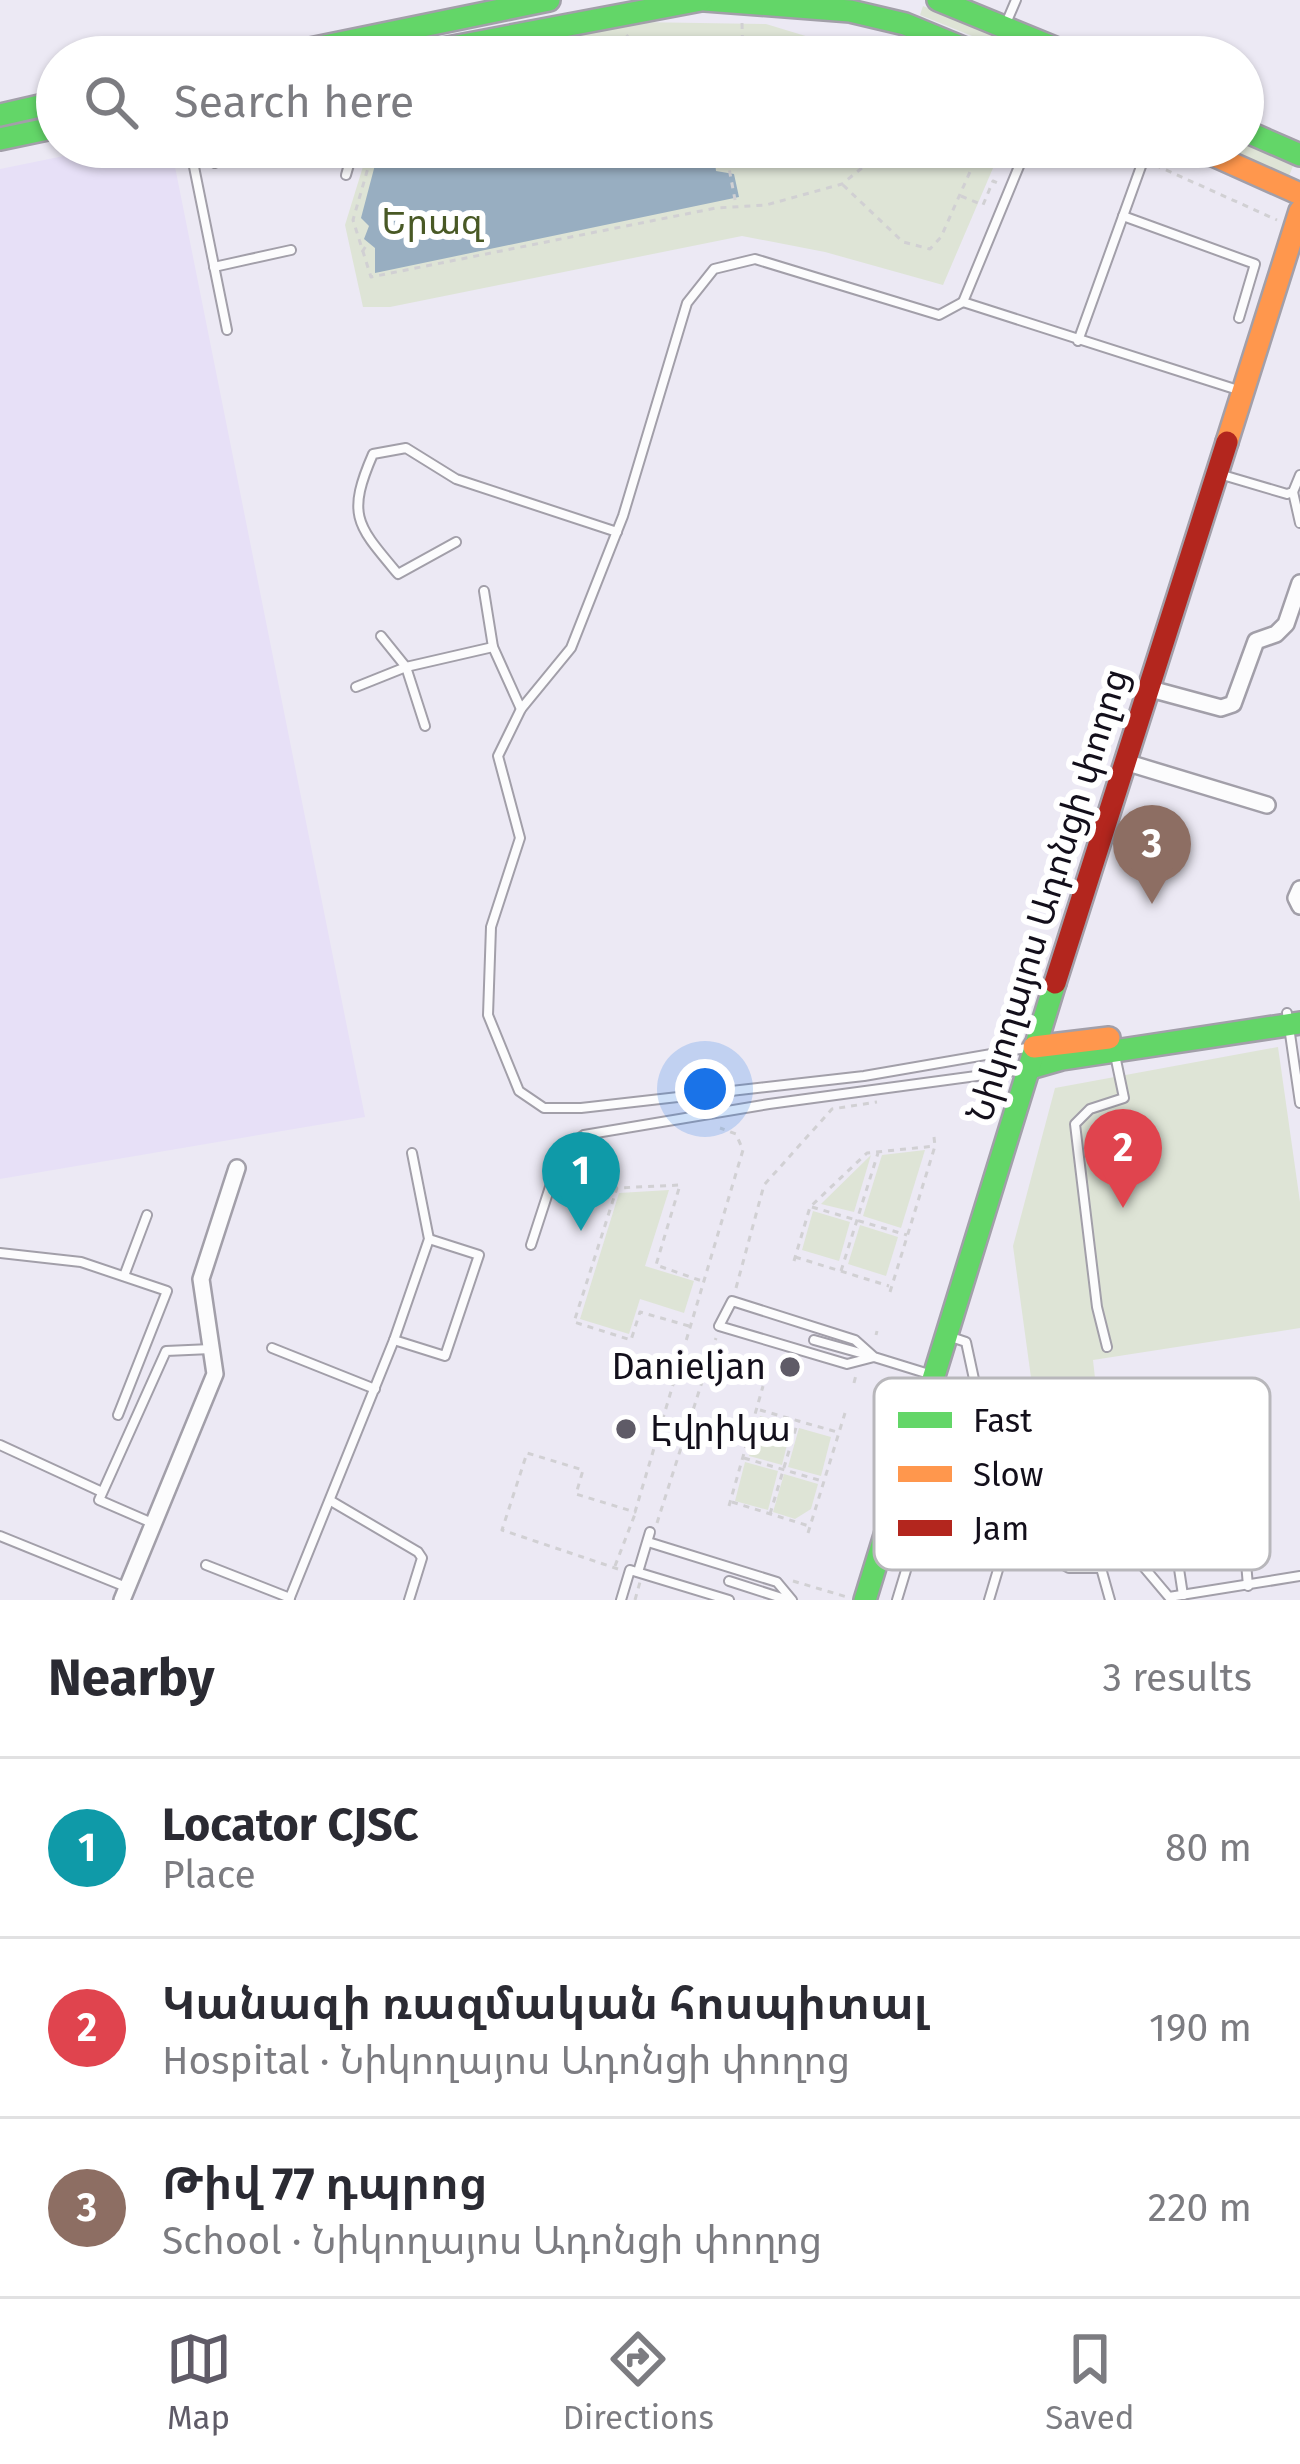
<!DOCTYPE html>
<html lang="en">
<head>
<meta charset="utf-8">
<style>
	body { margin:0; font-family:"Fira Sans","Noto Sans Armenian",sans-serif; background:#f7f7f7; color:#2b2b33 }
	.you { position:absolute; left:705px; top:1089px; width:42px; height:42px; margin:-30px; border:9px solid #fff; border-radius:50%; background:#1a73e8; box-shadow:0 0 0 18px #1a73e833 }
	.badge { display:grid; place-items:center; width:78px; height:78px; border-radius:50%; background:#5f5b67; color:#fff; font-size:39px; font-weight:700 }
	.pin { position:absolute; translate:-50% -99px; filter:drop-shadow(0 3px 6px #0008) }
	.pin::after { content:''; position:absolute; top:63px; width:42px; height:36px; background:inherit; clip-path:polygon(0 0,100% 0,50% 100%) }
	.list { margin:0; padding:0; list-style:none }
	h2 { display:flex; justify-content:space-between; align-items:center; height:156px; margin:0; padding:0 48px; font-size:51px }
	h2 small { font-size:39px; font-weight:400; color:#7c7c81 }
	.list li { display:grid; grid-template-columns:78px 1fr auto; gap:36px; align-items:center; box-sizing:border-box; height:180px; padding:0 48px; border-top:3px solid #e1e1e2 }
	.list b { display:block; font-size:45px; white-space:nowrap }
	.list p { margin:0; font-size:39px; white-space:nowrap; color:#7c7c81 }
	.list em { font-size:39px; font-style:normal; color:#7c7c81 }
	.icon { flex:none; width:66px; height:66px; fill:none; stroke:currentColor; stroke-width:2; stroke-linecap:round; stroke-linejoin:round }
	.map { position:relative; flex:none; width:1300px; height:1600px; overflow:hidden }
	.search { position:absolute; background:#fff; box-shadow:0 3px 9px #0004; left:36px; right:36px; top:36px; height:132px; display:flex; align-items:center; gap:30px; box-sizing:border-box; padding:0 42px; border-radius:66px; color:#7c7c81; font-size:45px }
	.sheet { height:696px; background:#fff }
	nav { display:flex; justify-content:space-around; align-items:center; box-sizing:border-box; height:168px; border-top:3px solid #e1e1e2; background:#fff; font-size:33px; color:#7c7c81 }
	nav a { display:grid; justify-items:center; gap:6px }
	nav .on { color:#5f5b67 }
	.map>svg:first-child { display:block }
	.built { fill:#e7e0f7 }
	.green { fill:#dee4d6 }
	.water { fill:#98aec1 }
	.lines { fill:none; stroke-linecap:round; stroke-linejoin:round }
	.lane-casing { stroke:#a29fa9; stroke-width:12 }
	.street-casing { stroke:#a29fa9; stroke-width:20 }
	.fast-casing { stroke:#a29fa9; stroke-width:26 }
	.slow-casing { stroke:#a29fa9; stroke-width:26 }
	.jam-casing { stroke:#a29fa9; stroke-width:26 }
	.path { stroke:#d1d0d3; stroke-width:3; stroke-dasharray:6 6; stroke-linecap:butt }
	.lane { stroke:#fcfcfd; stroke-width:8 }
	.street { stroke:#fcfcfd; stroke-width:15 }
	.fast { stroke:#63d668; stroke-width:21 }
	.slow { stroke:#ff974d; stroke-width:21 }
	.jam { stroke:#b3261e; stroke-width:21 }
	.poi-dot { fill:#5f5b67; stroke:#fff; stroke-width:4.5 }
	.labels { text-anchor:middle; dominant-baseline:central; stroke-width:12; stroke-linejoin:round; paint-order:stroke }
	.park-label { font-size:36px; fill:#495925; stroke:#fff }
	.street-label { font-size:36px; fill:#130f1b; stroke:#fff }
	.poi-label { font-size:36px; fill:#130f1b; stroke:#fff; text-anchor:end }
	.key { fill:#fff; stroke:#b8b7bb; stroke-width:3 }
	.key-label { font-size:33px; fill:#130f1b }
</style>
</head>
<body>
<div class="map">
<svg width="1300" height="1600" viewBox="0 0 1300 1600">
	<rect width="100%" height="100%" fill="#ece9f4"/>
	<path class="built" d="M 108,147 L 171,147 L 365,1117 L 0,1179 L 0,169 Z"/>
	<g class="green">
		<path d="M 923,6 L 1048,57 L 1024,57 L 920,15 Z"/>
		<path d="M 635,22 L 766,24 L 875,57 L 466,57 Z"/>
		<path d="M 1243,143 L 1293,166 L 1289,176 L 1224,147 L 1243,147 Z"/>
		<path d="M 369,147 L 1002,147 L 943,285 L 825,252 L 742,236 L 390,307 L 363,307 L 345,225 Z"/>
		<path d="M 1278,1047 L 1300,1202 L 1300,1328 L 1093,1360 L 1098,1405 L 1036,1414 L 1013,1246 L 1055,1088 Z"/>
		<path d="M 925,1150 L 901,1228 L 863,1216 L 882,1155 Z"/>
		<path d="M 871,1155 L 854,1212 L 821,1204 Z"/>
		<path d="M 669,1190 L 645,1266 L 694,1281 L 684,1313 L 640,1299 L 629,1334 L 580,1319 L 619,1193 Z"/>
		<path d="M 813,1211 L 850,1222 L 839,1261 L 802,1250 Z"/>
		<path d="M 860,1225 L 898,1237 L 886,1276 L 848,1264 Z"/>
		<path d="M 760,1416 L 792,1425 L 782,1465 L 749,1456 Z"/>
		<path d="M 799,1428 L 831,1437 L 821,1476 L 788,1467 Z"/>
		<path d="M 745,1462 L 778,1471 L 768,1510 L 735,1501 Z"/>
		<path d="M 784,1474 L 818,1484 L 811,1509 L 795,1519 L 773,1512 Z"/>
	</g>
	<path class="water" d="M 385,147 L 633,147 L 678,151 L 701,147 L 714,153 L 716,171 L 734,174 L 739,197 L 375,273 L 375,248 L 364,239 L 369,226 L 361,218 L 376,161 Z"/>
	<g class="lines">
		<g class="lane-casing">
			<g id="lane">
				<path d="M 1007,21 L 1016,0"/>
				<path d="M 190,147 L 227,330"/>
				<path d="M 211,147 L 215,163"/>
				<path d="M 1027,147 L 963,302 L 1238,390"/>
				<path d="M 346,175 L 354,147"/>
				<path d="M 1123,216 L 1255,264 L 1239,318"/>
				<path d="M 214,267 L 291,250"/>
				<path d="M 963,302 L 939,315 L 755,259 L 714,269 L 687,303 L 623,516 L 571,648 L 521,709 L 498,756 L 520,838 L 491,927 L 488,1015 L 519,1091 L 544,1108 L 581,1108 L 864,1076 L 1032,1047"/>
				<path d="M 1078,341 L 1148,147"/>
				<path d="M 1226,476 L 1287,494 L 1293,492 L 1300,475"/>
				<path d="M 1293,492 L 1300,523"/>
				<path d="M 456,542 L 398,574 C 357,525 346,516 373,454 L 406,448 L 456,479 L 617,532"/>
				<path d="M 484,591 L 493,647 L 521,709"/>
				<path d="M 381,636 L 406,667 L 425,726"/>
				<path d="M 356,687 L 406,667 L 493,647"/>
				<path d="M 1287,1013 L 1300,1103"/>
				<path d="M 531,1245 L 562,1150 L 584,1135 L 769,1104 L 1021,1070"/>
				<path d="M 0,1253 L 81,1262 L 167,1291 L 118,1415"/>
				<path d="M 124,1276 L 147,1215"/>
				<path d="M 954,1338 L 966,1342 L 980,1407"/>
				<path d="M 394,1340 L 445,1356 L 479,1255 L 429,1239"/>
				<path d="M 814,1340 L 871,1356"/>
				<path d="M 1107,1347 L 1097,1307 L 1075,1124 L 1090,1109 L 1124,1098 L 1115,1055"/>
				<path d="M 272,1348 L 375,1389"/>
				<path d="M 874,1357 L 847,1364 L 719,1326 L 732,1301 L 855,1340 L 874,1357 L 929,1374"/>
				<path d="M 1155,1411 L 1183,1595"/>
				<path d="M 0,1445 L 102,1492"/>
				<path d="M 910,1471 L 956,1481 L 1115,1462 L 1142,1565 L 1169,1597 L 1300,1576"/>
				<path d="M 1240,1492 L 1248,1586"/>
				<path d="M 331,1501 L 418,1552 L 422,1558 L 409,1600"/>
				<path d="M 1015,1515 L 1050,1536 L 1060,1563 L 1069,1568 L 1101,1568 L 1110,1600"/>
				<path d="M 152,1523 L 99,1500 L 166,1351 L 211,1349"/>
				<path d="M 0,1536 L 126,1587"/>
				<path d="M 648,1542 L 777,1582 L 792,1600"/>
				<path d="M 206,1565 L 290,1598"/>
				<path d="M 638,1572 L 650,1532"/>
				<path d="M 729,1581 L 788,1600"/>
				<path d="M 289,1600 L 394,1340 L 429,1239 L 412,1153"/>
				<path d="M 621,1600 L 630,1570 L 729,1600"/>
				<path d="M 897,1600 L 934,1478"/>
				<path d="M 989,1600 L 1027,1472"/>
			</g>
		</g>
		<g class="street-casing">
			<g id="street">
				<path d="M 1158,691 L 1221,708 L 1233,704 L 1256,641 L 1276,634 L 1286,624 L 1300,583"/>
				<path d="M 1135,765 L 1267,805"/>
				<path d="M 1300,889 L 1296,898 L 1300,906"/>
				<path d="M 122,1600 L 215,1374 L 201,1279 L 237,1168"/>
			</g>
		</g>
		<g class="fast-casing">
			<g id="fast">
				<path d="M 705,0 L 850,11 L 905,24 L 985,57"/>
				<path d="M 938,0 L 1077,57"/>
				<path d="M 271,57 L 549,0"/>
				<path d="M 400,57 L 701,0"/>
				<path d="M 0,115 L 57,102"/>
				<path d="M 1243,130 L 1300,155"/>
				<path d="M 0,139 L 57,127"/>
				<path d="M 1027,1069 L 1062,1059 L 1300,1023"/>
				<path d="M 865,1600 L 1055,983"/>
			</g>
		</g>
		<g class="slow-casing">
			<g id="slow">
				<path d="M 1195,147 L 1300,194"/>
				<path d="M 1227,442 L 1300,211"/>
				<path d="M 1034,1047 L 1109,1038"/>
			</g>
		</g>
		<g class="jam-casing">
			<path id="jam" d="M 1055,983 L 1227,442"/>
		</g>
		<g class="path">
			<path d="M 742,23 L 743,57"/>
			<path d="M 155,57 L 165,50 L 190,45"/>
			<path d="M 608,57 L 631,32"/>
			<path d="M 813,57 L 836,37"/>
			<path d="M 374,147 L 353,220 L 371,277 L 716,208 L 766,205 L 842,184 L 888,147"/>
			<path d="M 725,147 L 736,205"/>
			<path d="M 1114,147 L 1135,156"/>
			<path d="M 1155,165 L 1277,220"/>
			<path d="M 843,185 L 903,242 L 930,249 L 941,237 L 981,147"/>
			<path d="M 961,196 L 983,205 L 993,181 L 1000,184"/>
			<path d="M 362,252 L 368,243"/>
			<path d="M 970,1089 L 990,1088 L 1000,1095"/>
			<path d="M 812,1207 L 907,1235"/>
			<path d="M 795,1257 L 889,1286"/>
			<path d="M 794,1261 L 810,1207 L 867,1153 L 935,1146"/>
			<path d="M 841,1271 L 878,1153"/>
			<path d="M 736,1288 L 764,1185 L 832,1109 L 877,1102"/>
			<path d="M 890,1292 L 935,1146 L 934,1137"/>
			<path d="M 689,1326 L 640,1312 L 631,1340 L 574,1322 L 617,1188 L 680,1185 L 656,1265 L 702,1281"/>
			<path d="M 876,1335 L 877,1331"/>
			<path d="M 854,1383 L 856,1375"/>
			<path d="M 760,1410 L 837,1432"/>
			<path d="M 744,1458 L 822,1481"/>
			<path d="M 732,1502 L 809,1526"/>
			<path d="M 729,1506 L 763,1386"/>
			<path d="M 770,1514 L 798,1421"/>
			<path d="M 657,1523 L 716,1338"/>
			<path d="M 808,1533 L 845,1413"/>
			<path d="M 615,1566 L 635,1514"/>
			<path d="M 618,1569 L 502,1530 L 527,1453 L 583,1470 L 576,1494 L 635,1512 L 743,1150 L 736,1134 L 720,1128"/>
			<path d="M 793,1581 L 847,1597"/>
			<path d="M 635,1600 L 640,1582"/>
		</g>
		<use href="#lane" class="lane"/>
		<use href="#street" class="street"/>
		<use href="#fast" class="fast"/>
		<use href="#slow" class="slow"/>
		<use href="#jam" class="jam"/>
	</g>
	<g class="poi-dot">
		<circle cx="790" cy="1367" r="12"/>
		<circle cx="626" cy="1429" r="12"/>
	</g>
	<g class="labels">
		<g class="park-label">
			<text x="432" y="222">Երազ</text>
		</g>
		<g class="street-label">
			<text transform="translate(1048 895) rotate(-73)">Նիկողայոս Ադոնցի փողոց</text>
		</g>
		<g class="poi-label">
			<text x="766" y="1367">Danieljan</text>
			<text x="650" y="1429" text-anchor="start">Էվրիկա</text>
		</g>
	</g>
	<rect x="874" y="1378" width="396" height="192" rx="18" class="key"/>
	<rect x="898" y="1412" width="54" height="16" fill="#63d668"/>
	<rect x="898" y="1466" width="54" height="16" fill="#ff974d"/>
	<rect x="898" y="1520" width="54" height="16" fill="#b3261e"/>
	<g class="key-label">
		<text x="973" y="1432">Fast</text>
		<text x="973" y="1486">Slow</text>
		<text x="973" y="1540">Jam</text>
	</g>
</svg>
<div class="you"></div>
<div class="pin badge" style="left:581px;top:1231px;background:#0f9aa8">1</div>
<div class="pin badge" style="left:1123px;top:1208px;background:#e0444e">2</div>
<div class="pin badge" style="left:1152px;top:904px;background:#8d6e63">3</div>
<div class="search"><svg class="icon" aria-label="search" viewBox="0 0 24 24"><circle cx="10" cy="10" r="6"/><path d="M15 15l6 6"/></svg>Search here</div>
</div>
<section class="sheet">
<h2>Nearby<small>3 results</small></h2>
<ul class="list">
<li><span class="badge" style="background:#0f9aa8">1</span><div><b>Locator CJSC</b><p>Place</p></div><em>80 m</em></li>
<li><span class="badge" style="background:#e0444e">2</span><div><b>Կանազի ռազմական հոսպիտալ</b><p>Hospital · Նիկողայոս Ադոնցի փողոց</p></div><em>190 m</em></li>
<li><span class="badge" style="background:#8d6e63">3</span><div><b>Թիվ 77 դպրոց</b><p>School · Նիկողայոս Ադոնցի փողոց</p></div><em>220 m</em></li>
</ul>
</section>
<nav>
<a class="on"><svg class="icon" aria-label="map" viewBox="0 0 24 24"><path d="M3 6l6-2 6 2 6-2v14l-6 2-6-2-6 2zM9 4v14M15 6v14"/></svg>Map</a>
<a><svg class="icon" aria-label="directions" viewBox="0 0 24 24"><path d="M12 3l9 9-9 9-9-9zM9 14v-3h6M13 9l2 2-2 2"/></svg>Directions</a>
<a><svg class="icon" aria-label="saved" viewBox="0 0 24 24"><path d="M7 4h10v16l-5-4-5 4z"/></svg>Saved</a>
</nav>
</body>
</html>
